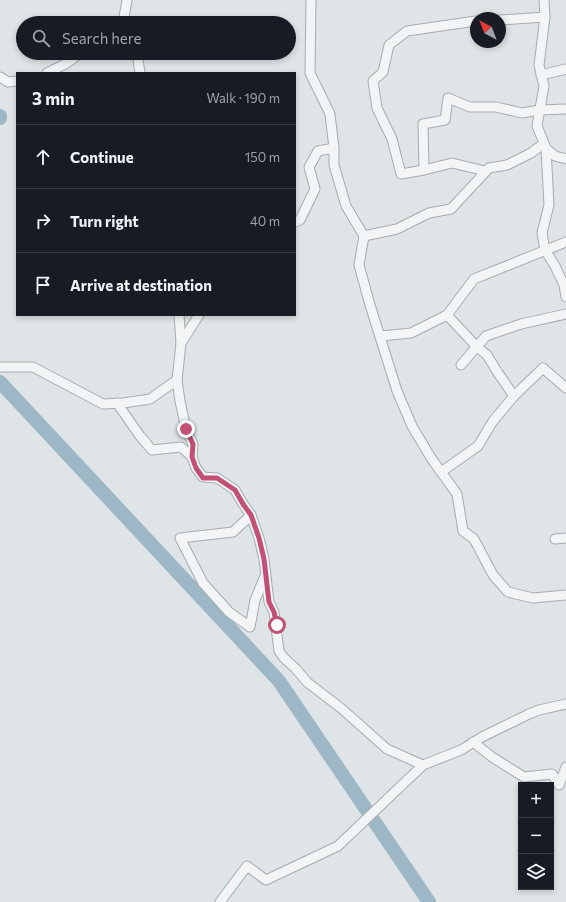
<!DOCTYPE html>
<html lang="en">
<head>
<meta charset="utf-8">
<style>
	body { margin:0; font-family:Commissioner,sans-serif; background:#242831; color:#f1f3f6 }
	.controls { position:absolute; right:12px; bottom:12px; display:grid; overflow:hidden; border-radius:0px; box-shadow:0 2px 6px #0003 }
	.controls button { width:36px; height:36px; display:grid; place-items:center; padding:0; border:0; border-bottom:1px solid #363941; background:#171b24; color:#f1f3f6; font:20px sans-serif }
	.compass { position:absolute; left:470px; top:12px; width:36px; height:36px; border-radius:50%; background:#171b24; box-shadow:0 2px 6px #0003; rotate:318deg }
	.stop { position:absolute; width:12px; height:12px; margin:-9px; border:3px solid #c15074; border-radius:50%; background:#fff }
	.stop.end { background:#c15074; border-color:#fff; box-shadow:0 1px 4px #0008 }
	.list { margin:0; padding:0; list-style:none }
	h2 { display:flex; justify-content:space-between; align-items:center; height:52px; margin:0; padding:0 16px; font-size:17px }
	h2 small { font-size:13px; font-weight:400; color:#9ea1a6 }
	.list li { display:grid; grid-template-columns:26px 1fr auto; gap:12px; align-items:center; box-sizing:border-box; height:64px; padding:0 16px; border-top:1px solid #363941 }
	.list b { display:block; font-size:15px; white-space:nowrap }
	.list em { font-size:13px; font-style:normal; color:#9ea1a6 }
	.icon { flex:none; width:22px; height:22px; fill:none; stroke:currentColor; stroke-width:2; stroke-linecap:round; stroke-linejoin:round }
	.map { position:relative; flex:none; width:566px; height:902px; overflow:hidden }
	.search { position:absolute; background:#171b24; box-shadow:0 2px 6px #0003; left:16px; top:16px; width:280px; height:44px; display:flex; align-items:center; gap:10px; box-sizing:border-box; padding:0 14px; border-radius:22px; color:#9ea1a6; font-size:15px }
	.panel { position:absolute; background:#171b24; box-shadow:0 2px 6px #0003; left:16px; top:72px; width:280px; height:244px; border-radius:0px }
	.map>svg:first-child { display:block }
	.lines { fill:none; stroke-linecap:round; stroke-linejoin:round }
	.river { stroke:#9eb7c4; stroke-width:14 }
	.street-casing { stroke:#a5acb1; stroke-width:11 }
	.street { stroke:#f2f4f6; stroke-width:9 }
	.route { stroke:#c15074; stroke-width:5 }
</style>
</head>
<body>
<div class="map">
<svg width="566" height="902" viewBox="0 0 566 902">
	<rect width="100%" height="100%" fill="#dfe4e7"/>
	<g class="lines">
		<g class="river">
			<path d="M 0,116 L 0,118"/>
			<path d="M 0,382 L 279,681 L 429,902"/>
		</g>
		<g class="street-casing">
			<g id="street">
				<path d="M 311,0 L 310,73 L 330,114 L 334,148 L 334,165 L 346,206 L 364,236 L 359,265 L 370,305 L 397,391 L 412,426 L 431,458 L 457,494 L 463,531 L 474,539 L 493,575 L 508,592 L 533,598 L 566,595"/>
				<path d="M 544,0 L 545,17 L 539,65 L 544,86 L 537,126 L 546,148 L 549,205 L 542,233 L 545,250 L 555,266 L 564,285 L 566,297"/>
				<path d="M 500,20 L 545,17"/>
				<path d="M 476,21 L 407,31 L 389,45 L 383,72 L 373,81 L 377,108 L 392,139 L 401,174 L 424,170 L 452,163 L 485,171"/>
				<path d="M 123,23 L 127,0"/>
				<path d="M 137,53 L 140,73"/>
				<path d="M 47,73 L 65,64 L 81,53"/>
				<path d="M 541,75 L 566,69"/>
				<path d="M 0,77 L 8,82 L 17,81"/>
				<path d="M 424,170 L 423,124 L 445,120 L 448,98 L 470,107 L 496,107 L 522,113 L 540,110 L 566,109"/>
				<path d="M 295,222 L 300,220 L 315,189 L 309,167 L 318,151 L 334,148"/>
				<path d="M 364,236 L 397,229 L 429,213 L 451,209 L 489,168 L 507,165 L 531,153 L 542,145 L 555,156 L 566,159"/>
				<path d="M 179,315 L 181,343 L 177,380 L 180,401 L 186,429 L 193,444 L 192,457 L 196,468 L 203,477 L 217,478 L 235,490 L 243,504 L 251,515 L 259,538 L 264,559 L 269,602 L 274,612 L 279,651 L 284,658 L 296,669 L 307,682 L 342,709 L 387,749 L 423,765 L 461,750 L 482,737 L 529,714 L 539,710 L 566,704"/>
				<path d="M 380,336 L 411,333 L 447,315 L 474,279 L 566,242"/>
				<path d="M 181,343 L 199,315"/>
				<path d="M 461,365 L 486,336 L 521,324 L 566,314"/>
				<path d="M 0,367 L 33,367 L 103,404 L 123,403 L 150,399 L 177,380"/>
				<path d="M 514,396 L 543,368 L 566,388"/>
				<path d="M 117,403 L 140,436 L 152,450 L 181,447 L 192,457"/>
				<path d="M 441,472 L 478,446 L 493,421 L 514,396 L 498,373 L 487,355 L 477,347 L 447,315"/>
				<path d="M 251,515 L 233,532 L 180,538 L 203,583 L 229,612 L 250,627 L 255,600 L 265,576"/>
				<path d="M 555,539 L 566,538"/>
				<path d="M 473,742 L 492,757 L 524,777 L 552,774 L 559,785 L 566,767"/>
				<path d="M 220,902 L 247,866 L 266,880 L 338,846 L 423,765"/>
			</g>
		</g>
		<use href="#street" class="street"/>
	</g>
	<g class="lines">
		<path class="route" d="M 186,429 L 193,444 L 192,457 L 196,468 L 203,478 L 217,478 L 235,490 L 243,504 L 251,515 L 259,538 L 264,559 L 269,602 L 274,612 L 277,625"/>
	</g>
</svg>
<div class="controls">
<button>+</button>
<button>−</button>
<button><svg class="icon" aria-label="layers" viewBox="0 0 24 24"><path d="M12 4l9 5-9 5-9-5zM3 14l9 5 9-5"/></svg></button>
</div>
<svg class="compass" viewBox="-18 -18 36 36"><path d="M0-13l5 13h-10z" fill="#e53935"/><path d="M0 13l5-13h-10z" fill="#9ea1a6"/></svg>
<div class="stop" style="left:277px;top:625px"></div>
<div class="stop end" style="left:186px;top:429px"></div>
<div class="search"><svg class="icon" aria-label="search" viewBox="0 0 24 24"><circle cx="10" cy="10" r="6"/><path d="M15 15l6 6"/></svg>Search here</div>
<section class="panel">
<h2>3 min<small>Walk · 190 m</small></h2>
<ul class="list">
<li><svg class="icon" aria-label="ahead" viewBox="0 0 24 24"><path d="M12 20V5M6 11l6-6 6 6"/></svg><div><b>Continue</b></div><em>150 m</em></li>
<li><svg class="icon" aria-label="right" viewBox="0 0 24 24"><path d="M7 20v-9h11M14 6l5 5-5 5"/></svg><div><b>Turn right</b></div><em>40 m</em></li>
<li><svg class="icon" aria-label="arrive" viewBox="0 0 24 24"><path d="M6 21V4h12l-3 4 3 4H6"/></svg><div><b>Arrive at destination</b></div></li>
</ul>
</section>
</div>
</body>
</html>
